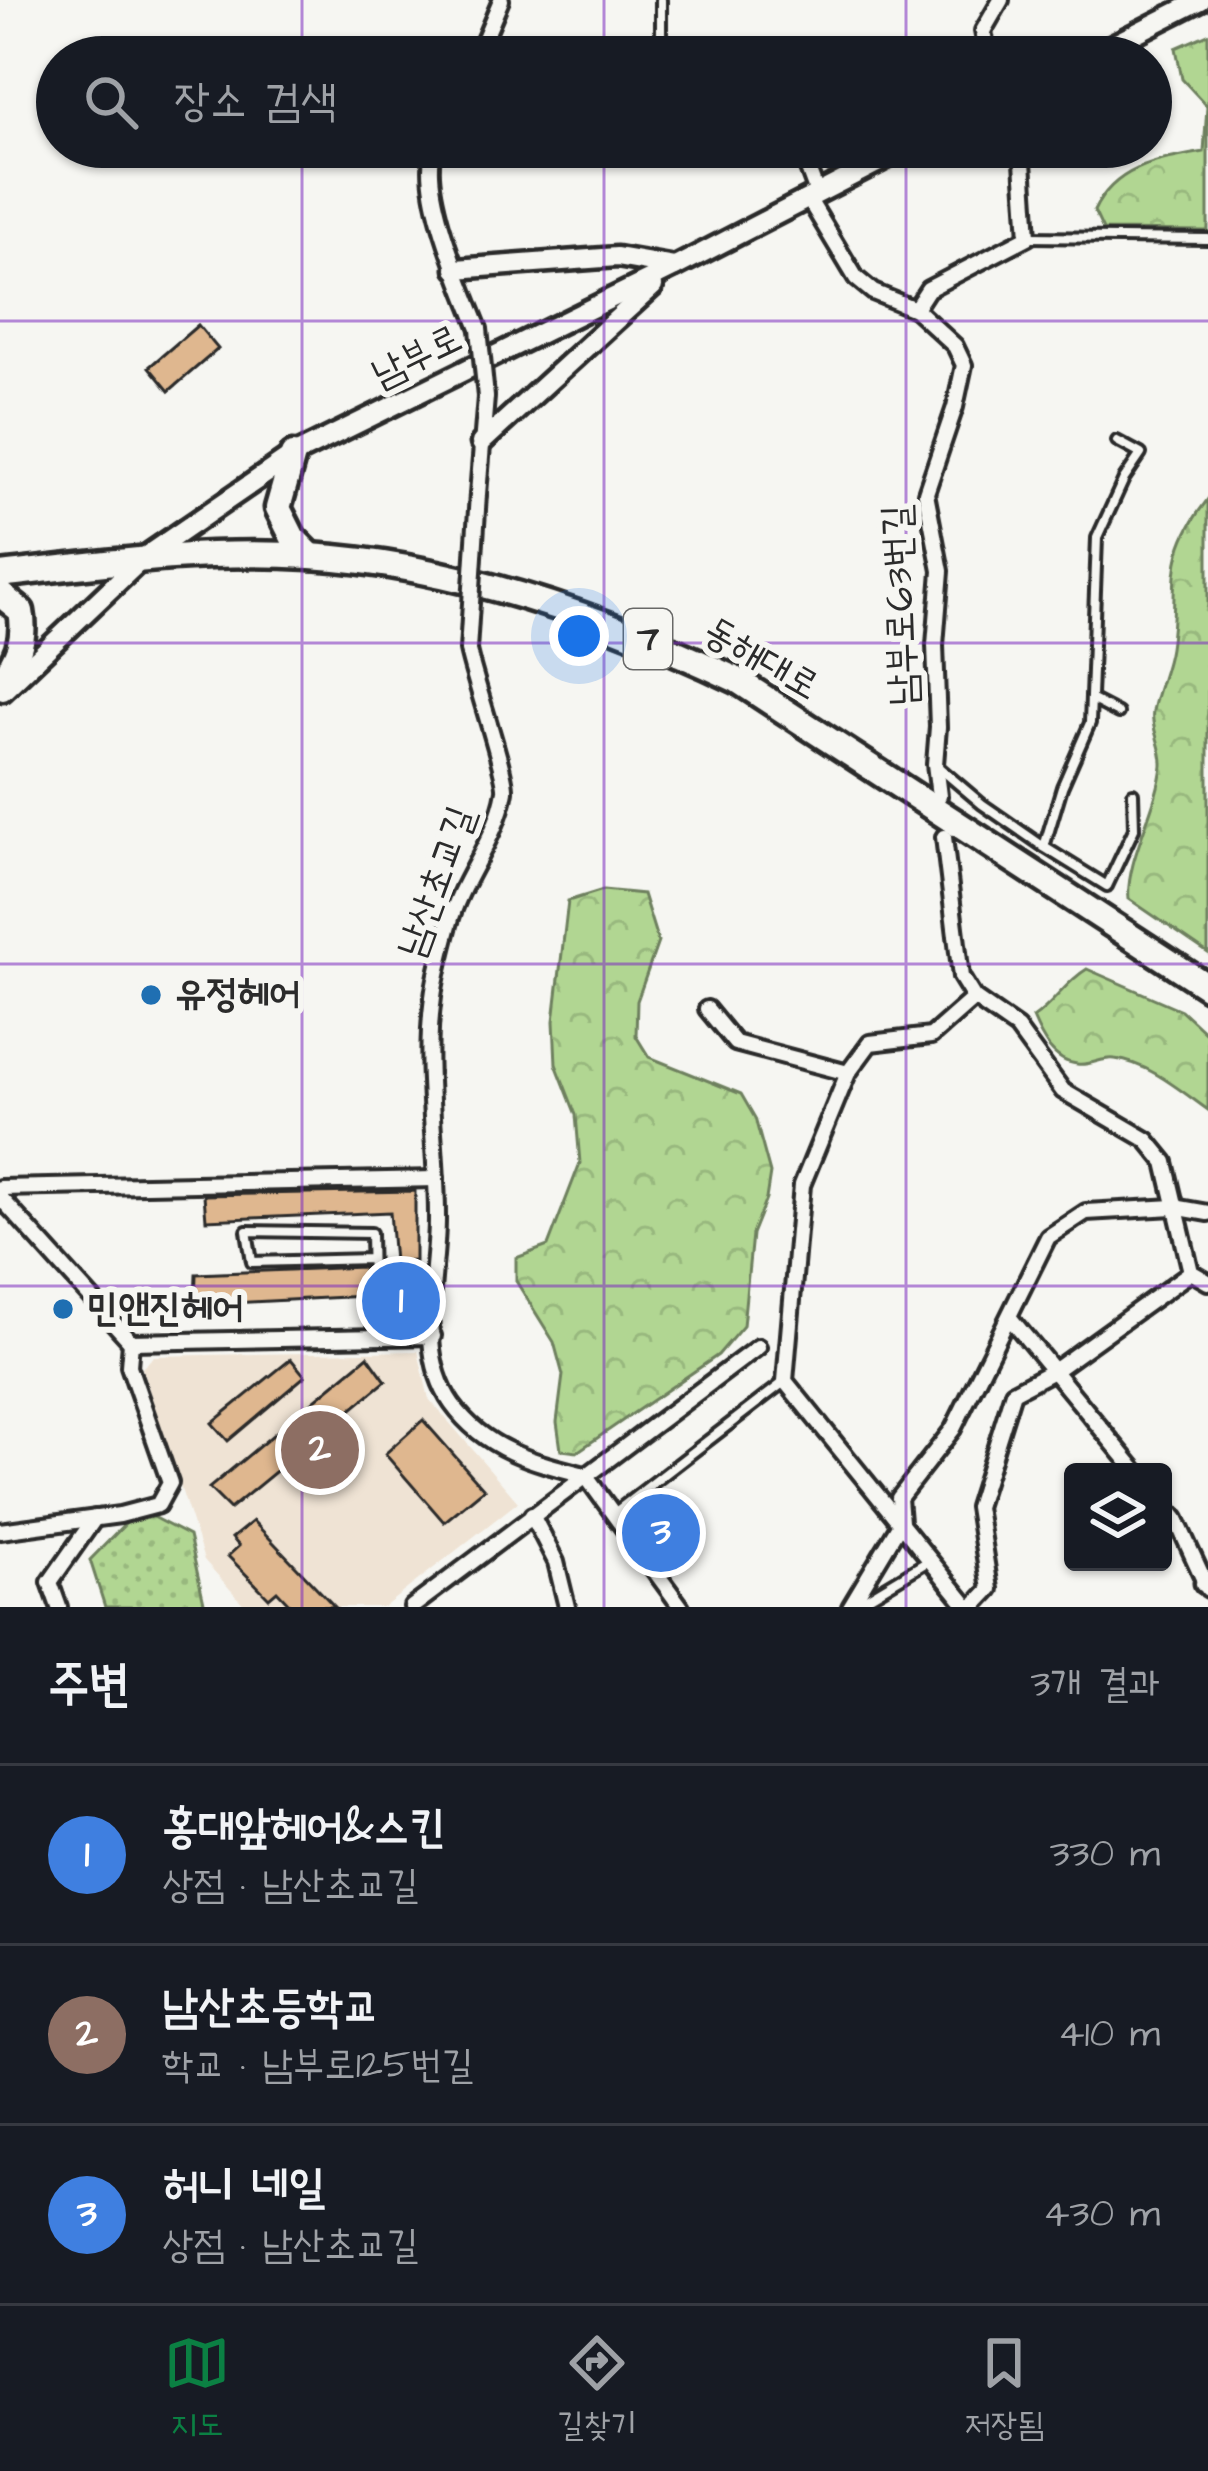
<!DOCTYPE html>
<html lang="ko">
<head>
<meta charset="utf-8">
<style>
	body { margin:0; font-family:"Architects Daughter","Poor Story",sans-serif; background:#242831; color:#f1f3f6 }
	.controls { position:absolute; right:36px; bottom:36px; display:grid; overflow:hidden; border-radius:12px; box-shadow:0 3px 9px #0004 }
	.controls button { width:108px; height:108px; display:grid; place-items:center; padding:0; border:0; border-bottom:3px solid #363941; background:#171b24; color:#f1f3f6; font:60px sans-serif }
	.you { position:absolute; left:579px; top:636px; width:42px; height:42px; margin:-30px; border:9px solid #fff; border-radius:50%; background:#1a73e8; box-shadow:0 0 0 18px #1a73e833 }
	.badge { display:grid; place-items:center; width:78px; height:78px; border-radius:50%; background:#0b8043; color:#fff; font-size:39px; font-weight:700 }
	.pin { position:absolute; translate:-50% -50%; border:6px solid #fff; box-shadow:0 3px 12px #0006 }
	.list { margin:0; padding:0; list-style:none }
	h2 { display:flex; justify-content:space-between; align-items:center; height:156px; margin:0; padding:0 48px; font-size:51px }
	h2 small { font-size:39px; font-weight:400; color:#9ea1a6 }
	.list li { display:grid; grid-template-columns:78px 1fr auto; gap:36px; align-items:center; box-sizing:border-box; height:180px; padding:0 48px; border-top:3px solid #363941 }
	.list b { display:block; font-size:45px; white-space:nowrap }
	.list p { margin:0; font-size:39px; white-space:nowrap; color:#9ea1a6 }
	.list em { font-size:39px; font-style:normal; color:#9ea1a6 }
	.icon { flex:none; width:66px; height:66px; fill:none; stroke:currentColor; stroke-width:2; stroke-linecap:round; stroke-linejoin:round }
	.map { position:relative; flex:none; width:1208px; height:1607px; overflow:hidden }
	.search { position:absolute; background:#171b24; box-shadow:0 3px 9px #0004; left:36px; right:36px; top:36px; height:132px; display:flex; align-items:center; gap:30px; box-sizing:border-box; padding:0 42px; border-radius:66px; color:#9ea1a6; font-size:45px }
	.sheet { height:696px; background:#171b24 }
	nav { display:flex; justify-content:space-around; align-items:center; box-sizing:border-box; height:168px; border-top:3px solid #363941; background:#171b24; font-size:33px; color:#9ea1a6 }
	nav a { display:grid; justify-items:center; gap:6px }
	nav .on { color:#0b8043 }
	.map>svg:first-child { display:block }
	.built { fill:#efe3d4 }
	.green { fill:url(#green-dots); stroke:#6e805e; stroke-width:3 }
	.forest { fill:url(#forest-crowns); stroke:#6e805e; stroke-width:3 }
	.building { fill:#dfb78f; stroke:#2b2b2b; stroke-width:3 }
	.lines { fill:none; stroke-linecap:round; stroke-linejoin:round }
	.service-casing { stroke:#2b2b2b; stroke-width:16 }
	.minor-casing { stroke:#2b2b2b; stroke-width:22 }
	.tertiary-casing { stroke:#2b2b2b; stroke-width:27 }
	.primary-casing { stroke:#2b2b2b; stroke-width:33 }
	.service { stroke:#f6f6f2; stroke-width:8 }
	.minor { stroke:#f6f6f2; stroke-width:14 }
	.tertiary { stroke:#f6f6f2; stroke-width:18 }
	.primary { stroke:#f6f6f2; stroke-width:24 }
	.minor-bridge-casing { stroke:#2b2b2b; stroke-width:22; stroke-linecap:butt }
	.minor-bridge { stroke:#f6f6f2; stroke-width:14 }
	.grid { fill:none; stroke:#7b2cbf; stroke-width:3; stroke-opacity:0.55 }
	.poi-dot { fill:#1f6fb2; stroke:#f6f6f2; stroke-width:4.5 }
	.labels { text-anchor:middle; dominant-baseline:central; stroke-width:12; stroke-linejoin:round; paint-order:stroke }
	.shield { fill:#f6f6f2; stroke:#686867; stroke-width:3 }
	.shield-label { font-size:36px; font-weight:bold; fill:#2b2b2b }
	.street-label { font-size:39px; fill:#2b2b2b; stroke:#f6f6f2 }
	.poi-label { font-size:39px; font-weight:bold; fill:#2b2b2b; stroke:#f6f6f2; text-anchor:start }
</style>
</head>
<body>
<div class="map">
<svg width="1208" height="1607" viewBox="0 0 1208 1607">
	<defs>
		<pattern id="green-dots" width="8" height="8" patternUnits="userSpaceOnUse" patternTransform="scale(3)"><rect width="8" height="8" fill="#b1d692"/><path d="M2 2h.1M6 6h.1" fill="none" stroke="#98b87e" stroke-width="1.8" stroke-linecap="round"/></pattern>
		<pattern id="forest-crowns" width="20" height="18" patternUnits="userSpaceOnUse" patternTransform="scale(3)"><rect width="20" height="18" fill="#b1d692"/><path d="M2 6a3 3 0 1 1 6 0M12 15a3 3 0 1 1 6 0" fill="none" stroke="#98b87e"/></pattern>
	</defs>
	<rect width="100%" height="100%" fill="#f6f6f2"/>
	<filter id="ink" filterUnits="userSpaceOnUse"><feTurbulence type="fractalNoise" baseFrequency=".00833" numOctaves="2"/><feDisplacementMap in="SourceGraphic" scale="24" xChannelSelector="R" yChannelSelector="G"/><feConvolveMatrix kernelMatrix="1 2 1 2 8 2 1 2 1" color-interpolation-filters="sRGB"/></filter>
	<g filter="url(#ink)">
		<path class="built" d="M 418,1351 L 429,1399 L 518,1502 L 384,1607 L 246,1607 L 204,1560 L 142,1368 L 154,1356 Z"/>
		<path class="green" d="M 139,1510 L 189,1536 L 205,1607 L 105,1607 L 90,1560 Z"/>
		<g class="forest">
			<path d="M 1208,34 L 1208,231 L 1103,230 L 1094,211 C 1115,166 1159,160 1204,152 L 1207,106 L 1182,79 L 1176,48 Z"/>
			<path d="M 1208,499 L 1208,953 L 1129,899 C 1125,862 1158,808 1162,765 C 1163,747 1150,727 1153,711 C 1157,689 1167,669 1170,648 C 1180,584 1162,557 1208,499 Z"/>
			<path d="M 603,890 L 643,894 L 658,942 L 637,1001 L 636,1036 L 649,1057 L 741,1094 L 755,1118 L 770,1173 L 766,1199 L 752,1234 L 743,1326 L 718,1355 L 577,1452 L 561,1450 L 557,1422 L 563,1375 L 554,1342 L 516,1281 L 516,1258 L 548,1246 L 580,1163 L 576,1115 L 556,1064 L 554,1021 L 568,901 Z"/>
			<path d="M 1087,969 L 1181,1010 L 1208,1035 L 1208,1110 C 1181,1091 1149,1063 1115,1059 C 1103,1057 1090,1066 1077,1064 C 1053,1062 1041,1037 1033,1018 C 1055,1003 1065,982 1087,969 Z"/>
		</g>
		<g class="building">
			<path d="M 198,325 L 218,349 L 169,391 L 149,367 Z"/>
			<path d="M 415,1191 L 415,1261 L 394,1262 L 390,1212 L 206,1220 L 204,1195 Z"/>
			<path d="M 363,1267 L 364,1296 L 195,1305 L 196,1274 Z"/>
			<path d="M 368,1356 L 386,1381 L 230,1509 L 209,1488 Z"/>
			<path d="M 291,1359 L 305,1376 L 228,1441 L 212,1423 Z"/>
			<path d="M 423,1420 L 484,1489 L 444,1522 L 385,1454 Z"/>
			<path d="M 253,1521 L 335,1607 L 292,1607 L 277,1591 L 269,1598 L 228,1556 L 239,1546 L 232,1538 Z"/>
		</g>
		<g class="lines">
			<g class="service-casing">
				<g id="service">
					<path d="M 661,0 L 661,41"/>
					<path d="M 518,147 L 528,153 L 542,147"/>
					<path d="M 1029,237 L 1208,239"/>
					<path d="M 1091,699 L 1118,713"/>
					<path d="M 936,765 L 982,804 L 1044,847 L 1062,787 L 1090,723 L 1097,538 L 1124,479 L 1141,454 L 1117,441"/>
					<path d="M 1044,847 L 1107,886 L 1134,829 L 1133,793"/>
					<path d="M 371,1259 L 252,1262 L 247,1231 L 371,1233 L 373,1336"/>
					<path d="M 613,1514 L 784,1382"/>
					<path d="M 855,1605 L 930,1560"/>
				</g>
			</g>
			<g class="minor-casing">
				<g id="minor">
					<path d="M 477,57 L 501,0"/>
					<path d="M 628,57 L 661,43 L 720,57"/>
					<path d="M 988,57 L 983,31 L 1001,0"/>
					<path d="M 435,147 C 417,185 464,290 479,329"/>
					<path d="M 800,147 L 817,193"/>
					<path d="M 808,198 L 856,278 L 873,292 L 915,309 L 955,346 L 964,365 L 955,407 L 926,493 L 941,571 L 935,645 L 938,727 L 935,764 L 939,796"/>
					<path d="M 915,309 L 928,289 L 1028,237 L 1022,147"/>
					<path d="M 478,494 L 486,397"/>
					<path d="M 468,650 C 473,676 507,775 505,791 C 497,840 461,878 449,925 C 443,948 436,973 433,997 C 423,1069 437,1143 437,1216 C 438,1275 414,1350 452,1404 C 485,1450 533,1462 585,1475 L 681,1607"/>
					<path d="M 944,837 L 961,977 L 974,998 L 1017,1028 L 1063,1091 L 1147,1140 L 1165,1162 L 1191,1272 L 1208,1282"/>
					<path d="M 707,1009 L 735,1043 L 848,1073"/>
					<path d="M 0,1188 L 436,1179"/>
					<path d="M 0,1197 L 131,1342 L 433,1336"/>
					<path d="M 1010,1318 L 1137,1472"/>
					<path d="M 1163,1503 L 1176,1519 L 1208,1589"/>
					<path d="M 532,1515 L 556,1562 L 567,1607"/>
					<path d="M 0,1531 L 120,1515 L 158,1505 L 170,1483 L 129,1366 L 131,1342"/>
					<path d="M 59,1607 L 50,1582 L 95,1518"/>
					<path d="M 412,1607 L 758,1347"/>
					<path d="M 850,1607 L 901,1522 L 899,1498 L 953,1429 L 1048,1237 L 1086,1212 L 1174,1207 L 1208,1213"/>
					<path d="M 968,1607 L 785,1381 L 802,1185 L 848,1073 L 870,1043 L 931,1036 L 974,998"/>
					<path d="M 973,1607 L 990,1589 L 977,1507 L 1013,1392 L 1055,1370 L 1191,1272"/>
				</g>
			</g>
			<g class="tertiary-casing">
				<g id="tertiary">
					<path d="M 1089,57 L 1201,0"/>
					<path d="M 456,269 L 617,257 L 675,267"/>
					<path d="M 481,443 L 653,286"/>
					<path d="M 3,691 L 143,558 L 293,455 L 675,267 L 908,147"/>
					<path d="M 1205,1583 L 1208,1584"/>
				</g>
			</g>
			<g class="primary-casing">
				<g id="primary">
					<path d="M 293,455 L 278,508 L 293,538 L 311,556"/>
					<path d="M 0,575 C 103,563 206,549 310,556 C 456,565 606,618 737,680 L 1208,987"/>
					<path d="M 0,594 L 21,611 C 27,642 15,660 0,685"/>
				</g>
			</g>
			<use href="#service" class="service"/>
			<use href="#minor" class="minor"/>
			<use href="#tertiary" class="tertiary"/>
			<use href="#primary" class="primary"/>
			<g class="minor-bridge-casing">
				<g id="minor-bridge">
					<path d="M 479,329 L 486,397"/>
					<path d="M 468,650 L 478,494"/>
				</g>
			</g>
			<use href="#minor-bridge" class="minor-bridge"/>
		</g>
	</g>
	<path class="grid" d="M 302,0 L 302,57M 604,0 L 604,57M 906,0 L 906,57M 302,147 L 302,1607M 604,147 L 604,1607M 906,147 L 906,1607M 0,321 L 1208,321M 0,643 L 1208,643M 0,964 L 1208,964M 0,1286 L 1208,1286"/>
	<g class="poi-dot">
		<circle cx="151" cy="995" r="12"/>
		<circle cx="63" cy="1309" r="12"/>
	</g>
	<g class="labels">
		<rect class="shield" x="624" y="609" width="48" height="60" rx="9"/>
		<g class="shield-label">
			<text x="648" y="639">7</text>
		</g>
		<g class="street-label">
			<text transform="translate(417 357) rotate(-26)">남부로</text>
			<text transform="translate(901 605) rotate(-92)">남부로63번길</text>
			<text transform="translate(761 659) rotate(30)">동해대로</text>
			<text transform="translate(437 882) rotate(-70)">남산초교길</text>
		</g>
		<g class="poi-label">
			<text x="175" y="995">유정헤어</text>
			<text x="87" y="1309">민앤진헤어</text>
		</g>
	</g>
</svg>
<div class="controls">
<button><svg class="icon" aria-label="layers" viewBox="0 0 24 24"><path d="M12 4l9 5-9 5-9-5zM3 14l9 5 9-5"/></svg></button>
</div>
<div class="you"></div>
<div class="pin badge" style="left:401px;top:1301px;background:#3f7fe0">1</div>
<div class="pin badge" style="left:320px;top:1450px;background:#8d6e63">2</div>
<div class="pin badge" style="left:661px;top:1533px;background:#3f7fe0">3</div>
<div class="search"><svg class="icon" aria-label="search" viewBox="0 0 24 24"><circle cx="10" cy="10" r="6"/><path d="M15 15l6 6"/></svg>장소 검색</div>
</div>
<section class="sheet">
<h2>주변<small>3개 결과</small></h2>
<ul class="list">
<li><span class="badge" style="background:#3f7fe0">1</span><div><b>홍대앞헤어&amp;스킨</b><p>상점 · 남산초교길</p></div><em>330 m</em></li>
<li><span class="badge" style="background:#8d6e63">2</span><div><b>남산초등학교</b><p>학교 · 남부로125번길</p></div><em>410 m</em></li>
<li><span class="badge" style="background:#3f7fe0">3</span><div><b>허니 네일</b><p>상점 · 남산초교길</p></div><em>430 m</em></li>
</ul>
</section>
<nav>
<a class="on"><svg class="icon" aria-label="map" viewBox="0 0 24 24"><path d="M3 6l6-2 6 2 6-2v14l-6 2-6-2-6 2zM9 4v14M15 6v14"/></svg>지도</a>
<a><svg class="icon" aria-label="directions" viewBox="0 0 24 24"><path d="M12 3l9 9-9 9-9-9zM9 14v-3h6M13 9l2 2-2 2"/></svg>길찾기</a>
<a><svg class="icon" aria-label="saved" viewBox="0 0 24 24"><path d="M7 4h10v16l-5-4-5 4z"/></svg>저장됨</a>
</nav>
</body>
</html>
